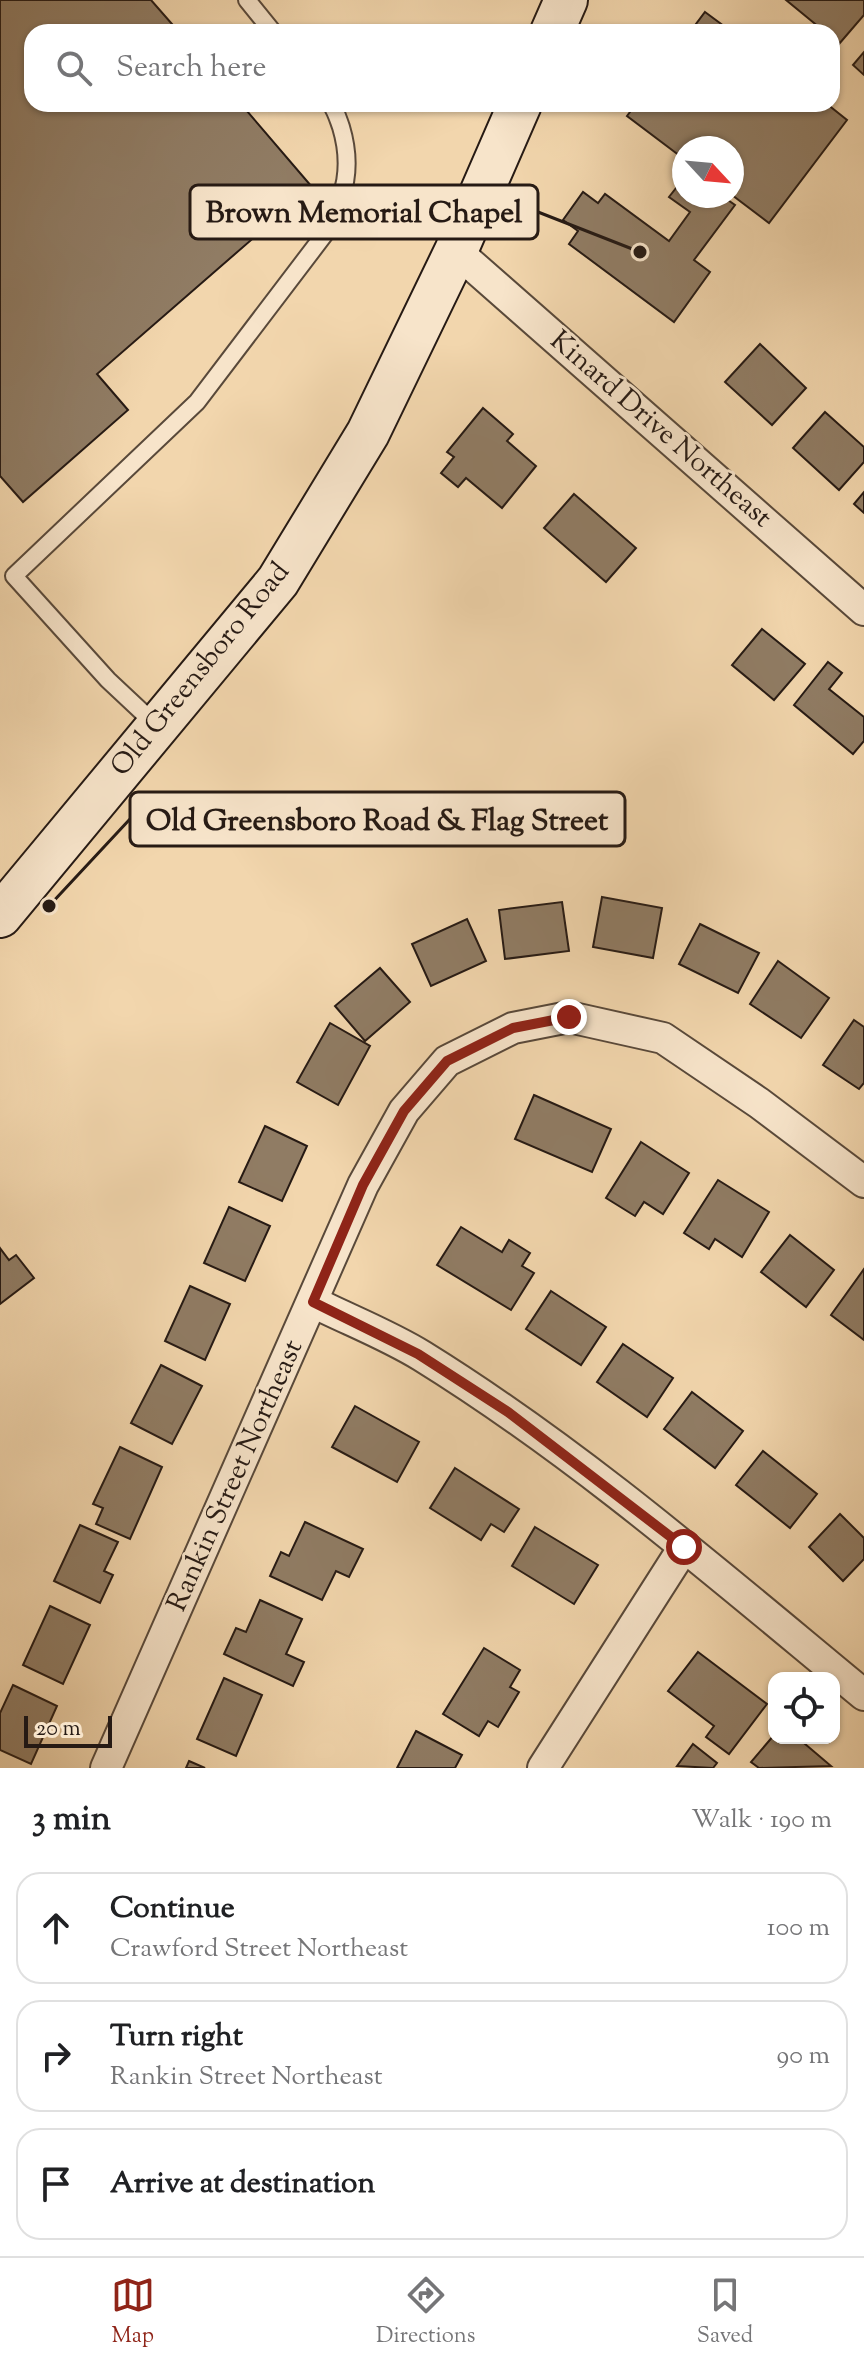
<!DOCTYPE html>
<html lang="en">
<head>
<meta charset="utf-8">
<style>
	body { margin:0; font-family:"Sorts Mill Goudy",serif; background:#f2f2f2; color:#202124 }
	.controls { position:absolute; right:24px; bottom:24px; display:grid; overflow:hidden; border-radius:16px; box-shadow:0 2px 6px #0004 }
	.controls button { width:72px; height:72px; display:grid; place-items:center; padding:0; border:0; border-bottom:2px solid #e0e0e0; background:#fff; color:#202124; font:40px sans-serif }
	.compass { position:absolute; left:672px; top:136px; width:72px; height:72px; border-radius:50%; background:#fff; box-shadow:0 2px 6px #0004; rotate:116deg }
	.scale { position:absolute; left:24px; bottom:20px; width:88px; box-sizing:border-box; padding-left:8px; border:4px solid #261a14; border-top:0; font-size:22px; line-height:28px; white-space:nowrap; color:#261a14; -webkit-text-stroke:6px #f7e4ca; paint-order:stroke }
	.stop { position:absolute; width:24px; height:24px; margin:-18px; border:6px solid #8f2418; border-radius:50%; background:#fff }
	.stop.end { background:#8f2418; border-color:#fff; box-shadow:0 2px 8px #0008 }
	.list { margin:0; padding:0; list-style:none }
	h2 { display:flex; justify-content:space-between; align-items:center; height:104px; margin:0; padding:0 32px; font-size:34px }
	h2 small { font-size:26px; font-weight:400; color:#757577 }
	.list li { display:grid; grid-template-columns:52px 1fr auto; gap:24px; align-items:center; box-sizing:border-box; height:112px; margin:0 16px 16px; padding:0 16px; border:2px solid #e0e0e0; border-radius:24px }
	.list b { display:block; font-size:30px; white-space:nowrap }
	.list p { margin:0; font-size:26px; white-space:nowrap; color:#757577 }
	.list em { font-size:26px; font-style:normal; color:#757577 }
	.icon { flex:none; width:44px; height:44px; fill:none; stroke:currentColor; stroke-width:2; stroke-linecap:round; stroke-linejoin:round }
	.map { position:relative; flex:none; width:864px; height:1768px; overflow:hidden }
	.search { position:absolute; background:#fff; box-shadow:0 2px 6px #0004; left:24px; right:24px; top:24px; height:88px; display:flex; align-items:center; gap:20px; box-sizing:border-box; padding:0 28px; border-radius:24px; color:#757577; font-size:30px }
	.sheet { height:488px; background:#fff }
	nav { display:flex; justify-content:space-around; align-items:center; box-sizing:border-box; height:112px; border-top:2px solid #e0e0e0; background:#fff; font-size:22px; color:#757577 }
	nav a { display:grid; justify-items:center; gap:4px }
	nav .on { color:#8f2418 }
	.map>svg:first-child { display:block }
	.building { fill:#907c64; stroke:#261a14; stroke-width:2 }
	.lines { fill:none; stroke-linecap:round; stroke-linejoin:round }
	.lane-casing { stroke:#59493a; stroke-width:20 }
	.street-casing { stroke:#59493a; stroke-width:34 }
	.secondary-casing { stroke:#261a14; stroke-width:46 }
	.lane { stroke:#f7e4ca; stroke-width:16 }
	.street { stroke:#f7e4ca; stroke-width:30 }
	.secondary { stroke:#f7e4ca; stroke-width:42 }
	.route { stroke:#8f2418; stroke-width:10 }
	.labels { text-anchor:middle; dominant-baseline:central; stroke-width:6; stroke-linejoin:round; paint-order:stroke }
	.street-label { font-size:28px; fill:#261a14; stroke:#f7e4ca }
	.leader { fill:none; stroke:#261a14; stroke-width:3 }
	.callout-dot { fill:#261a14; stroke:#f7e4ca; stroke-width:3 }
	.callout { fill:#f7e4ca; stroke:#261a14; stroke-width:3 }
	.callout-label { font-size:30px; text-anchor:middle; font-weight:bold; fill:#261a14 }
</style>
</head>
<body>
<div class="map">
<svg width="864" height="1768" viewBox="0 0 864 1768">
	<rect width="100%" height="100%" fill="#f2d6ad"/>
	<filter id="stains"><feTurbulence type="fractalNoise" baseFrequency=".0025" numOctaves="4"/><feColorMatrix values="0 0 0 0 .2 0 0 0 0 .09 0 0 0 0 .02 0 0 0 .5 -.17"/></filter>
	<radialGradient id="worn" r=".72"><stop offset=".6" stop-color="#630" stop-opacity="0"/><stop offset="1" stop-color="#630" stop-opacity=".3"/></radialGradient>
	<g class="building">
		<path d="M 0,0 L 151,0 L 179,32 L 32,32 L 32,104 L 241,104 L 312,187 L 97,374 L 128,410 L 23,502 L 0,476 Z"/>
		<path d="M 786,0 L 864,0 L 864,15 L 839,44 L 832,38 L 832,32 L 825,32 Z"/>
		<path d="M 705,12 L 732,32 L 690,32 Z"/>
		<path d="M 864,52 L 864,75 L 853,65 Z"/>
		<path d="M 636,104 L 827,104 L 847,120 L 769,223 L 732,195 L 732,148 L 684,148 L 684,159 L 627,116 Z"/>
		<path d="M 684,178 L 684,196 L 722,196 L 735,205 L 694,260 L 710,272 L 674,322 L 569,244 L 578,231 L 563,220 L 583,192 L 598,203 L 605,194 L 669,241 L 690,212 L 669,197 Z"/>
		<path d="M 760,344 L 806,388 L 772,425 L 725,382 Z"/>
		<path d="M 483,408 L 513,434 L 507,441 L 536,466 L 502,508 L 466,478 L 458,487 L 441,473 L 454,457 L 447,452 Z"/>
		<path d="M 825,412 L 864,447 L 864,462 L 839,490 L 793,448 Z"/>
		<path d="M 864,492 L 864,513 L 854,504 Z"/>
		<path d="M 574,494 L 636,548 L 606,582 L 544,528 Z"/>
		<path d="M 762,629 L 805,664 L 774,700 L 732,665 Z"/>
		<path d="M 828,662 L 842,673 L 829,689 L 864,717 L 864,741 L 853,754 L 794,705 Z"/>
		<path d="M 602,897 L 662,908 L 653,958 L 593,947 Z"/>
		<path d="M 562,902 L 569,951 L 505,959 L 499,910 Z"/>
		<path d="M 467,919 L 486,961 L 431,986 L 412,944 Z"/>
		<path d="M 700,924 L 759,953 L 738,993 L 679,964 Z"/>
		<path d="M 778,961 L 829,998 L 801,1038 L 750,1004 Z"/>
		<path d="M 380,968 L 410,1002 L 365,1041 L 335,1006 Z"/>
		<path d="M 854,1020 L 864,1027 L 864,1083 L 859,1089 L 823,1065 Z"/>
		<path d="M 330,1023 L 370,1046 L 338,1105 L 297,1082 Z"/>
		<path d="M 534,1095 L 611,1129 L 592,1172 L 515,1139 Z"/>
		<path d="M 265,1126 L 307,1146 L 282,1201 L 239,1182 Z"/>
		<path d="M 641,1142 L 689,1173 L 663,1214 L 644,1202 L 635,1216 L 606,1198 Z"/>
		<path d="M 718,1180 L 769,1212 L 742,1257 L 715,1239 L 709,1249 L 684,1233 Z"/>
		<path d="M 229,1207 L 270,1226 L 245,1281 L 204,1263 Z"/>
		<path d="M 461,1227 L 502,1252 L 509,1240 L 530,1253 L 522,1266 L 534,1273 L 511,1310 L 437,1265 Z"/>
		<path d="M 790,1235 L 834,1270 L 806,1307 L 761,1272 Z"/>
		<path d="M 0,1248 L 9,1260 L 16,1255 L 34,1278 L 0,1304 Z"/>
		<path d="M 864,1269 L 864,1340 L 831,1315 Z"/>
		<path d="M 190,1286 L 230,1304 L 205,1360 L 165,1341 Z"/>
		<path d="M 551,1291 L 606,1327 L 581,1365 L 526,1329 Z"/>
		<path d="M 623,1344 L 673,1378 L 647,1417 L 597,1382 Z"/>
		<path d="M 161,1365 L 202,1386 L 172,1444 L 131,1423 Z"/>
		<path d="M 692,1392 L 743,1431 L 715,1468 L 664,1429 Z"/>
		<path d="M 355,1406 L 419,1442 L 397,1482 L 332,1447 Z"/>
		<path d="M 120,1447 L 162,1467 L 130,1539 L 96,1524 L 103,1508 L 93,1504 Z"/>
		<path d="M 763,1451 L 817,1494 L 790,1528 L 736,1485 Z"/>
		<path d="M 455,1468 L 519,1509 L 504,1532 L 491,1524 L 481,1540 L 430,1508 Z"/>
		<path d="M 840,1514 L 864,1538 L 864,1559 L 843,1581 L 809,1547 Z"/>
		<path d="M 305,1522 L 363,1549 L 349,1577 L 336,1571 L 322,1600 L 270,1576 L 281,1552 L 289,1556 Z"/>
		<path d="M 80,1525 L 118,1542 L 104,1571 L 113,1575 L 100,1603 L 54,1581 Z"/>
		<path d="M 535,1527 L 598,1565 L 574,1604 L 512,1566 Z"/>
		<path d="M 260,1600 L 302,1619 L 286,1654 L 304,1662 L 293,1686 L 224,1654 L 236,1628 L 246,1632 Z"/>
		<path d="M 50,1606 L 90,1625 L 63,1684 L 23,1665 Z"/>
		<path d="M 484,1648 L 520,1670 L 510,1687 L 519,1692 L 498,1727 L 488,1721 L 479,1736 L 443,1714 Z"/>
		<path d="M 698,1652 L 767,1704 L 729,1754 L 706,1737 L 714,1726 L 668,1691 Z"/>
		<path d="M 224,1678 L 262,1695 L 236,1756 L 197,1739 Z"/>
		<path d="M 13,1685 L 57,1706 L 31,1764 L 0,1750 L 0,1713 Z"/>
		<path d="M 416,1731 L 462,1755 L 455,1768 L 397,1768 Z"/>
		<path d="M 774,1735 L 774,1738 L 798,1738 L 831,1766 L 759,1768 L 751,1762 Z"/>
		<path d="M 693,1744 L 717,1763 L 713,1768 L 677,1766 Z"/>
		<path d="M 189,1761 L 205,1768 L 186,1768 Z"/>
	</g>
	<g class="lines">
		<g class="lane-casing">
			<g id="lane">
				<path d="M 247,0 L 273,32"/>
				<path d="M 156,725 L 108,680 L 14,576 L 197,402 L 327,231 C 345,195 353,167 341,127 C 338,119 336,111 331,104"/>
			</g>
		</g>
		<g class="street-casing">
			<g id="street">
				<path d="M 456,251 L 864,610"/>
				<path d="M 313,1302 C 349,1320 388,1335 422,1356 C 580,1454 721,1577 864,1695"/>
				<path d="M 106,1768 L 363,1185 L 404,1111 L 447,1061 L 513,1028 L 569,1017 L 663,1038 L 759,1103 L 864,1182"/>
				<path d="M 543,1768 L 684,1547"/>
			</g>
		</g>
		<g class="secondary-casing">
			<g id="secondary">
				<path d="M 552,32 L 566,0"/>
				<path d="M 0,916 L 278,581 L 368,433 L 456,251 L 520,104"/>
			</g>
		</g>
		<use href="#lane" class="lane"/>
		<use href="#street" class="street"/>
		<use href="#secondary" class="secondary"/>
	</g>
	<g class="lines">
		<path class="route" d="M 569,1017 L 513,1028 L 447,1061 L 404,1111 L 363,1185 L 313,1302 L 418,1354 L 508,1412 L 684,1547"/>
	</g>
	<g class="labels">
		<g class="street-label">
			<text transform="translate(660 430) rotate(41)">Kinard Drive Northeast</text>
			<text transform="translate(201 670) rotate(-51)">Old Greensboro Road</text>
			<text transform="translate(236 1476) rotate(-66)">Rankin Street Northeast</text>
		</g>
	</g>
	<path class="leader" d="M640 252L538 212M49 906L130 819"/>
	<g class="callout-dot">
		<circle cx="640" cy="252" r="8"/>
		<circle cx="49" cy="906" r="8"/>
	</g>
	<g class="callout">
		<rect x="190" y="185" width="348" height="54" rx="8"/>
		<rect x="130" y="792" width="495" height="54" rx="8"/>
	</g>
	<g class="callout-label">
		<text x="364" y="222">Brown Memorial Chapel</text>
		<text x="377" y="830">Old Greensboro Road &amp; Flag Street</text>
	</g>
	<rect width="100%" height="100%" filter="url(#stains)"/>
	<rect width="100%" height="100%" fill="url(#worn)"/>
</svg>
<div class="controls">
<button><svg class="icon" aria-label="locate" viewBox="0 0 24 24"><circle cx="12" cy="12" r="6"/><path d="M12 2v4M12 18v4M2 12h4M18 12h4"/></svg></button>
</div>
<svg class="compass" viewBox="-18 -18 36 36"><path d="M0-13l5 13h-10z" fill="#e53935"/><path d="M0 13l5-13h-10z" fill="#757577"/></svg>
<div class="scale">20 m</div>
<div class="stop" style="left:684px;top:1547px"></div>
<div class="stop end" style="left:569px;top:1017px"></div>
<div class="search"><svg class="icon" aria-label="search" viewBox="0 0 24 24"><circle cx="10" cy="10" r="6"/><path d="M15 15l6 6"/></svg>Search here</div>
</div>
<section class="sheet">
<h2>3 min<small>Walk · 190 m</small></h2>
<ul class="list">
<li><svg class="icon" aria-label="ahead" viewBox="0 0 24 24"><path d="M12 20V5M6 11l6-6 6 6"/></svg><div><b>Continue</b><p>Crawford Street Northeast</p></div><em>100 m</em></li>
<li><svg class="icon" aria-label="right" viewBox="0 0 24 24"><path d="M7 20v-9h11M14 6l5 5-5 5"/></svg><div><b>Turn right</b><p>Rankin Street Northeast</p></div><em>90 m</em></li>
<li><svg class="icon" aria-label="arrive" viewBox="0 0 24 24"><path d="M6 21V4h12l-3 4 3 4H6"/></svg><div><b>Arrive at destination</b></div></li>
</ul>
</section>
<nav>
<a class="on"><svg class="icon" aria-label="map" viewBox="0 0 24 24"><path d="M3 6l6-2 6 2 6-2v14l-6 2-6-2-6 2zM9 4v14M15 6v14"/></svg>Map</a>
<a><svg class="icon" aria-label="directions" viewBox="0 0 24 24"><path d="M12 3l9 9-9 9-9-9zM9 14v-3h6M13 9l2 2-2 2"/></svg>Directions</a>
<a><svg class="icon" aria-label="saved" viewBox="0 0 24 24"><path d="M7 4h10v16l-5-4-5 4z"/></svg>Saved</a>
</nav>
</body>
</html>
